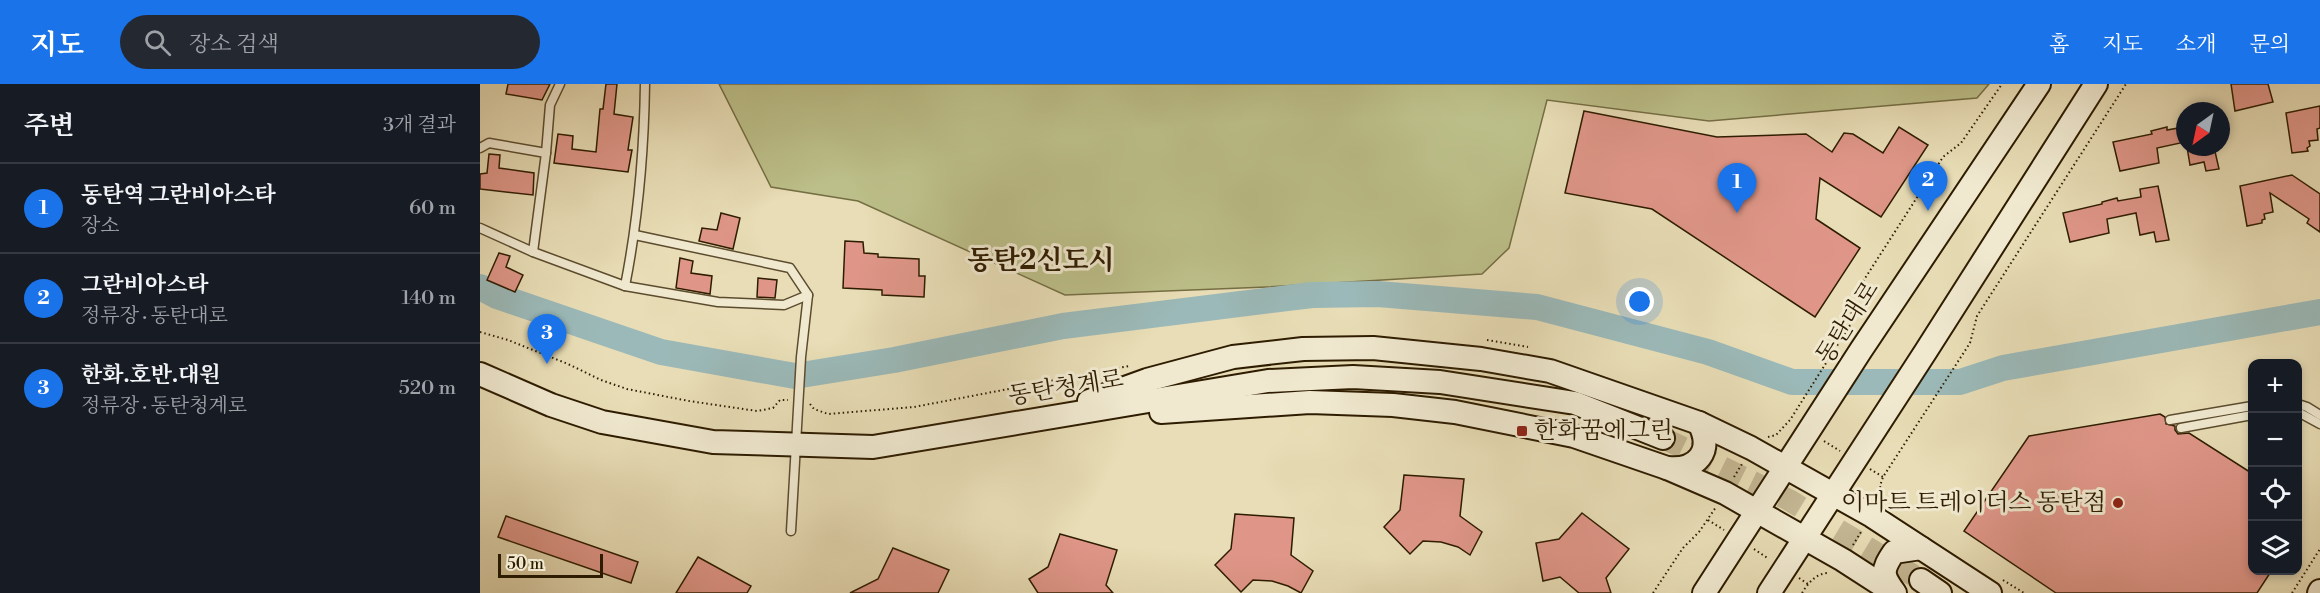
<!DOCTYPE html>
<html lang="ko">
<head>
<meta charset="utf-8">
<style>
	body { margin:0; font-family:"Libre Bodoni","Noto Serif KR",serif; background:#242831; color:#f1f3f6 }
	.controls { position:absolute; right:18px; bottom:18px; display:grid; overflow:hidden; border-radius:12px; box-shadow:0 3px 9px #0003 }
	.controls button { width:54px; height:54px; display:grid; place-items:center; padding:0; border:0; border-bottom:2px solid #363941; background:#171b24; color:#f1f3f6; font:30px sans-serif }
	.compass { position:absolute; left:1696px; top:18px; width:54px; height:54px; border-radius:50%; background:#171b24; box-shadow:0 3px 9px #0003; rotate:213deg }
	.scale { position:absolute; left:18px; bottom:15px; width:105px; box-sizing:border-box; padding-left:6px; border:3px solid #2e1c00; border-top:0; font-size:16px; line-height:21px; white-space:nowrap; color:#2e1c00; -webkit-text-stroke:4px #f0e9d0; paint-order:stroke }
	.you { position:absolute; left:1160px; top:218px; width:21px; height:21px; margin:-15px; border:4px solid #fff; border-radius:50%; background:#1a73e8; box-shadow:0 0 0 9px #1a73e833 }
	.badge { display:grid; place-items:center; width:39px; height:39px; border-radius:50%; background:#1a73e8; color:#fff; font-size:20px; font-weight:700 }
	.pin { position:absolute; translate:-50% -50px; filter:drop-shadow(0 2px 3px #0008) }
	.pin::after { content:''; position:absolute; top:32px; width:21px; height:18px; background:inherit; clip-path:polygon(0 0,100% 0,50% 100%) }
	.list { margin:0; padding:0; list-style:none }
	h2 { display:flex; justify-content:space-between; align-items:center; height:78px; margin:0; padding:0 24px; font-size:26px }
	h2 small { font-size:20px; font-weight:400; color:#9ea1a6 }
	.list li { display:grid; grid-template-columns:39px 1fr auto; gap:18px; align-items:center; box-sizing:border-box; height:90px; padding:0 24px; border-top:2px solid #363941 }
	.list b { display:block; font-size:22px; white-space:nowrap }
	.list p { margin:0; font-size:20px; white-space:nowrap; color:#9ea1a6 }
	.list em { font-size:20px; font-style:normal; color:#9ea1a6 }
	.icon { flex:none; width:33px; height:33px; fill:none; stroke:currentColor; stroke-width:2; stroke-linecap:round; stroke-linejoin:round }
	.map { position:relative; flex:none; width:1840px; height:509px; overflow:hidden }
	header { display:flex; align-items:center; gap:36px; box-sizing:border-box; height:84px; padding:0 30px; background:#1a73e8; color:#fff }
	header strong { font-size:28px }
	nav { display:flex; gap:33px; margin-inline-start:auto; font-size:21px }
	.search { width:420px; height:54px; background:#242831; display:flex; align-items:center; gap:15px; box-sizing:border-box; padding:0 21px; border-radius:33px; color:#9ea1a6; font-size:22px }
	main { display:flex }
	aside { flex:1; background:#171b24 }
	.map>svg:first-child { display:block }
	.green { fill:#bcbf89; stroke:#756e44; stroke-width:1.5 }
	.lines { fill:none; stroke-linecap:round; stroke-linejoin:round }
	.river { stroke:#9bb9b8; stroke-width:26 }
	.building { fill:#df9688; stroke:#2e1c00; stroke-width:1.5 }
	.secondary-tunnel { stroke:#c3b692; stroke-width:22; stroke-dasharray:22 11; stroke-linecap:butt }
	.lane-casing { stroke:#5c4c2e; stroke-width:11 }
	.secondary-casing { stroke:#2e1c00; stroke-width:26 }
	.path { stroke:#2e1c00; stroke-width:2; stroke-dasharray:1.5 3; stroke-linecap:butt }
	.lane { stroke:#f0e9d0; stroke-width:8 }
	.secondary { stroke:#f0e9d0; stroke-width:22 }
	.poi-dot { fill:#8f2418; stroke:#f0e9d0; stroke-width:2 }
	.labels { text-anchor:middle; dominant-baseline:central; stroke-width:6; stroke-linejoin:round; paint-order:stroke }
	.street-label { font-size:24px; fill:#2e1c00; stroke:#f0e9d0 }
	.poi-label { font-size:24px; fill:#2e1c00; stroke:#f0e9d0; text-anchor:start }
	.quarter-label { font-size:27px; font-weight:bold; fill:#2e1c00; stroke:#f0e9d0 }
</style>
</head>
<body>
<header>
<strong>지도</strong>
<div class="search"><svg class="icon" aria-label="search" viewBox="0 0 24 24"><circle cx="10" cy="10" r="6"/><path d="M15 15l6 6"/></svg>장소 검색</div>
<nav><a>홈</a><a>지도</a><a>소개</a><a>문의</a></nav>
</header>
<main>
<aside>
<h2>주변<small>3개 결과</small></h2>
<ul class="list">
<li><span class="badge">1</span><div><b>동탄역 그란비아스타</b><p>장소</p></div><em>60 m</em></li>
<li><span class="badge">2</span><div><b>그란비아스타</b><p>정류장 · 동탄대로</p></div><em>140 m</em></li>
<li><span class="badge">3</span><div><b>한화.호반.대원</b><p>정류장 · 동탄청계로</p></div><em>520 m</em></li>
</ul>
</aside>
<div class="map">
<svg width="1840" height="509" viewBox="0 0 1840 509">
	<rect width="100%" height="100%" fill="#e8ddb6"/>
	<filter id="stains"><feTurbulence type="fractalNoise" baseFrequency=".00333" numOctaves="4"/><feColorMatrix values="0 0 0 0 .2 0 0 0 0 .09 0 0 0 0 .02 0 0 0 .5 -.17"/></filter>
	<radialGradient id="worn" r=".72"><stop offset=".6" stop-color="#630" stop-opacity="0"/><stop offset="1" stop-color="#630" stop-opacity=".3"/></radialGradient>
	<path class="green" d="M 239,0 L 1509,0 L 1497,14 L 1229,37 L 1067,16 L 1029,164 L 1002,190 L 787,203 L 585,211 L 378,117 L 291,103 Z"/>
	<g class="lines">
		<path class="river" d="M 0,203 L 17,212 L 181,268 L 315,292 L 414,276 L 583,242 L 832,211 L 898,210 L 1057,223 L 1228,268 L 1312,298 L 1480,298 L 1523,284 L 1840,228"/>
	</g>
	<g class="building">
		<path d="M 28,0 L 70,0 L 62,16 L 26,10 Z"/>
		<path d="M 126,0 L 137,0 L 134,30 L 153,33 L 148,66 L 152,66 L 148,88 L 74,79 L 78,50 L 93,52 L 92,65 L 116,68 L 120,25 L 123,25 Z"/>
		<path d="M 1751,0 L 1788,0 L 1793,18 L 1755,27 Z"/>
		<path d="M 1840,22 L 1840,44 L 1837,45 L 1838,56 L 1829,57 L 1830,62 L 1827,64 L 1828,67 L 1812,69 L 1806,29 Z"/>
		<path d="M 1104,27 L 1237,53 L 1326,50 L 1352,68 L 1364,49 L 1373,50 L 1403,69 L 1419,43 L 1448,61 L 1401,133 L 1340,94 L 1336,135 L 1380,164 L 1335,233 L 1172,125 L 1085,109 Z"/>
		<path d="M 1687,43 L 1687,46 L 1704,43 L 1705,58 L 1677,64 L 1679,79 L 1640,87 L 1633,58 L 1672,50 L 1671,47 Z"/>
		<path d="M 1707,63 L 1734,63 L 1739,85 L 1726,87 L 1724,78 L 1710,81 Z"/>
		<path d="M 9,70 L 20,71 L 19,84 L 54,89 L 53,111 L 0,105 L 0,90 L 7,89 Z"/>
		<path d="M 1812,91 L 1840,110 L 1840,148 L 1827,139 L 1829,135 L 1790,109 L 1793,128 L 1784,130 L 1785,135 L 1782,136 L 1782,139 L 1767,142 L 1760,102 Z"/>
		<path d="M 1678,102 L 1689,156 L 1676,158 L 1674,148 L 1660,151 L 1656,129 L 1627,135 L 1629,149 L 1590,158 L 1583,129 L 1622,120 L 1622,118 L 1637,114 L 1638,117 L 1661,113 L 1660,105 Z"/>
		<path d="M 241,129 L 260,134 L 253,165 L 219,157 L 222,144 L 237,146 Z"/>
		<path d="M 365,157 L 383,158 L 384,169 L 398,170 L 398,173 L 439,175 L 439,192 L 445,192 L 444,213 L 402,211 L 402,206 L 363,204 Z"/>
		<path d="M 19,169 L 30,172 L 26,183 L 43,191 L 35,208 L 7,196 Z"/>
		<path d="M 200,174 L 213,177 L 211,189 L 232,192 L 230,210 L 196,204 Z"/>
		<path d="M 278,194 L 297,196 L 295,214 L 277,213 Z"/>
		<path d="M 1680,330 L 1685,333 L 1686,340 L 1695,342 L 1695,346 L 1698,350 L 1709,349 L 1773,390 L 1773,486 L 1792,486 L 1777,509 L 1576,509 L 1484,447 L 1549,352 Z"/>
		<path d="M 924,391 L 984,395 L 980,432 L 1002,448 L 990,471 L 978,463 L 961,458 L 943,457 L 930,470 L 904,443 L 920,426 Z"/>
		<path d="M 1102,429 L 1149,465 L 1126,494 L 1131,509 L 1099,509 L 1080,493 L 1063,497 L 1056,459 L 1079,455 Z"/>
		<path d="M 755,430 L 814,434 L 811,471 L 833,487 L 821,509 L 808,502 L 792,497 L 773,496 L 761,508 L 735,481 L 751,465 Z"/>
		<path d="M 26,432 L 158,478 L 151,499 L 18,453 Z"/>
		<path d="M 580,450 L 637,466 L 626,501 L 633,509 L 558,509 L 549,495 L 568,483 Z"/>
		<path d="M 413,464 L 469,486 L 458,509 L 370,509 L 398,495 Z"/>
		<path d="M 218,473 L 271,502 L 267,509 L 196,509 Z"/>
	</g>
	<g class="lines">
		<path class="secondary-tunnel" d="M 1183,354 L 1309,416 L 1441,496"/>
		<g class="lane-casing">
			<g id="lane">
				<path d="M 0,64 L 9,59 L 66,69 L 53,168"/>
				<path d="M 66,69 L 70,21 L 80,0"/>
				<path d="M 0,144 L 53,168 L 145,202 L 238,218 L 304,221 L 328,211"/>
				<path d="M 155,151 L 310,184 L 328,211 L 321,273 L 311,447"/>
				<path d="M 145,202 C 158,136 164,68 165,0"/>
				<path d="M 1818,320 L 1827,323 L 1840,331"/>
				<path d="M 1818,328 L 1840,340"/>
				<path d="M 1690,336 L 1772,322"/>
				<path d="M 1701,344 L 1772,331"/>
			</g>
		</g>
		<g class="secondary-casing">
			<g id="secondary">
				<path d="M 0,290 L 71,321 L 122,338 L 233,358 L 393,363 L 788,297 L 873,293 L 960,298 L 1095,319 L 1183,354"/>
				<path d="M 609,317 L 667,296 L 753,273 L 823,265 L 893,264 L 1001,275 L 1070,287 L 1219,339 L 1271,364 L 1392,432 L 1510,509"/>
				<path d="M 681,328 L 830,318 L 913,321 L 975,328 L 1094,352 L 1187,384 L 1245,409 L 1363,476 L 1414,509"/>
				<path d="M 1187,384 C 1217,387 1234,367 1219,339"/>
				<path d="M 1441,496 L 1460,509"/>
				<path d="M 1224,509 L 1381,266 L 1559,0"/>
				<path d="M 1289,509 L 1446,267 L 1616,0"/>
				<path d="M 1415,509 C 1402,491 1401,487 1414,468 L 1441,464"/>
				<path d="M 1839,509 L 1840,507"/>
			</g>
		</g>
		<g class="path">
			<path d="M 0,248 L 28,256 L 88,280 L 121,296 L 147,305 L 209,317 L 277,327 L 293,324 L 300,316 L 308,316"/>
			<path d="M 1007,256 L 1048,263"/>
			<path d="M 330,320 L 334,325 L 348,330 L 434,323 L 649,282"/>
			<path d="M 1288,353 L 1296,351 L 1310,336 L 1372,238 L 1371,216 L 1463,73 L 1481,59 L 1522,0"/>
			<path d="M 1344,357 L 1360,367"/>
			<path d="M 1390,385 L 1403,393"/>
			<path d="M 1254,393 L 1262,380"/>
			<path d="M 1403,417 L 1400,402 L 1403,393 L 1490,259 L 1497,232 L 1646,0"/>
			<path d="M 1228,436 L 1244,446"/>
			<path d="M 1373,461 L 1381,448"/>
			<path d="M 1274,465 L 1289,475"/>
			<path d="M 1319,494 L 1328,500"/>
			<path d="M 1523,496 L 1544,509"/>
			<path d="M 1173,509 L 1203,464 L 1219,448 L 1236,423"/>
			<path d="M 1322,509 C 1328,499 1336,490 1347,489"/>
			<path d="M 1812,509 L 1840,465"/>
		</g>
		<use href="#lane" class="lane"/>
		<use href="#secondary" class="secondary"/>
	</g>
	<g class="poi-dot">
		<rect x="1036" y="341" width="12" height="12" rx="3"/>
		<circle cx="1638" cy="419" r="6"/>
	</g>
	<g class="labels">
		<g class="street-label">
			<text transform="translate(1368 239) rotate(-57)">동탄대로</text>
			<text transform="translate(586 304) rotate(-9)">동탄청계로</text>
		</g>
		<g class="poi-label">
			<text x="1054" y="347">한화꿈에그린</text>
			<text x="1626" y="419" text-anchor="end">이마트 트레이더스 동탄점</text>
		</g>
		<g class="quarter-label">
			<text x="561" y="177">동탄2신도시</text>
		</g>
	</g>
	<rect width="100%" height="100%" filter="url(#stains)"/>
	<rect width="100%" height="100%" fill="url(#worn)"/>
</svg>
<div class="controls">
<button>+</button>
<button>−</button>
<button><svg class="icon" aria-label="locate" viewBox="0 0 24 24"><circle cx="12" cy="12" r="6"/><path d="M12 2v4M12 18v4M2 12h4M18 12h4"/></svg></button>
<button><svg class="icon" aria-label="layers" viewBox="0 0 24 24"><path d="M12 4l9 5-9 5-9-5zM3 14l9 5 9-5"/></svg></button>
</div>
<svg class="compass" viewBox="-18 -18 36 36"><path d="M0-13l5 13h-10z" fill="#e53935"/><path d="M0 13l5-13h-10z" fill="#9ea1a6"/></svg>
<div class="scale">50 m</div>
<div class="you"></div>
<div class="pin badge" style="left:1257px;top:129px">1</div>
<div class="pin badge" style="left:1448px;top:127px">2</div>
<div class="pin badge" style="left:67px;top:280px">3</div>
</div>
</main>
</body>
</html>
